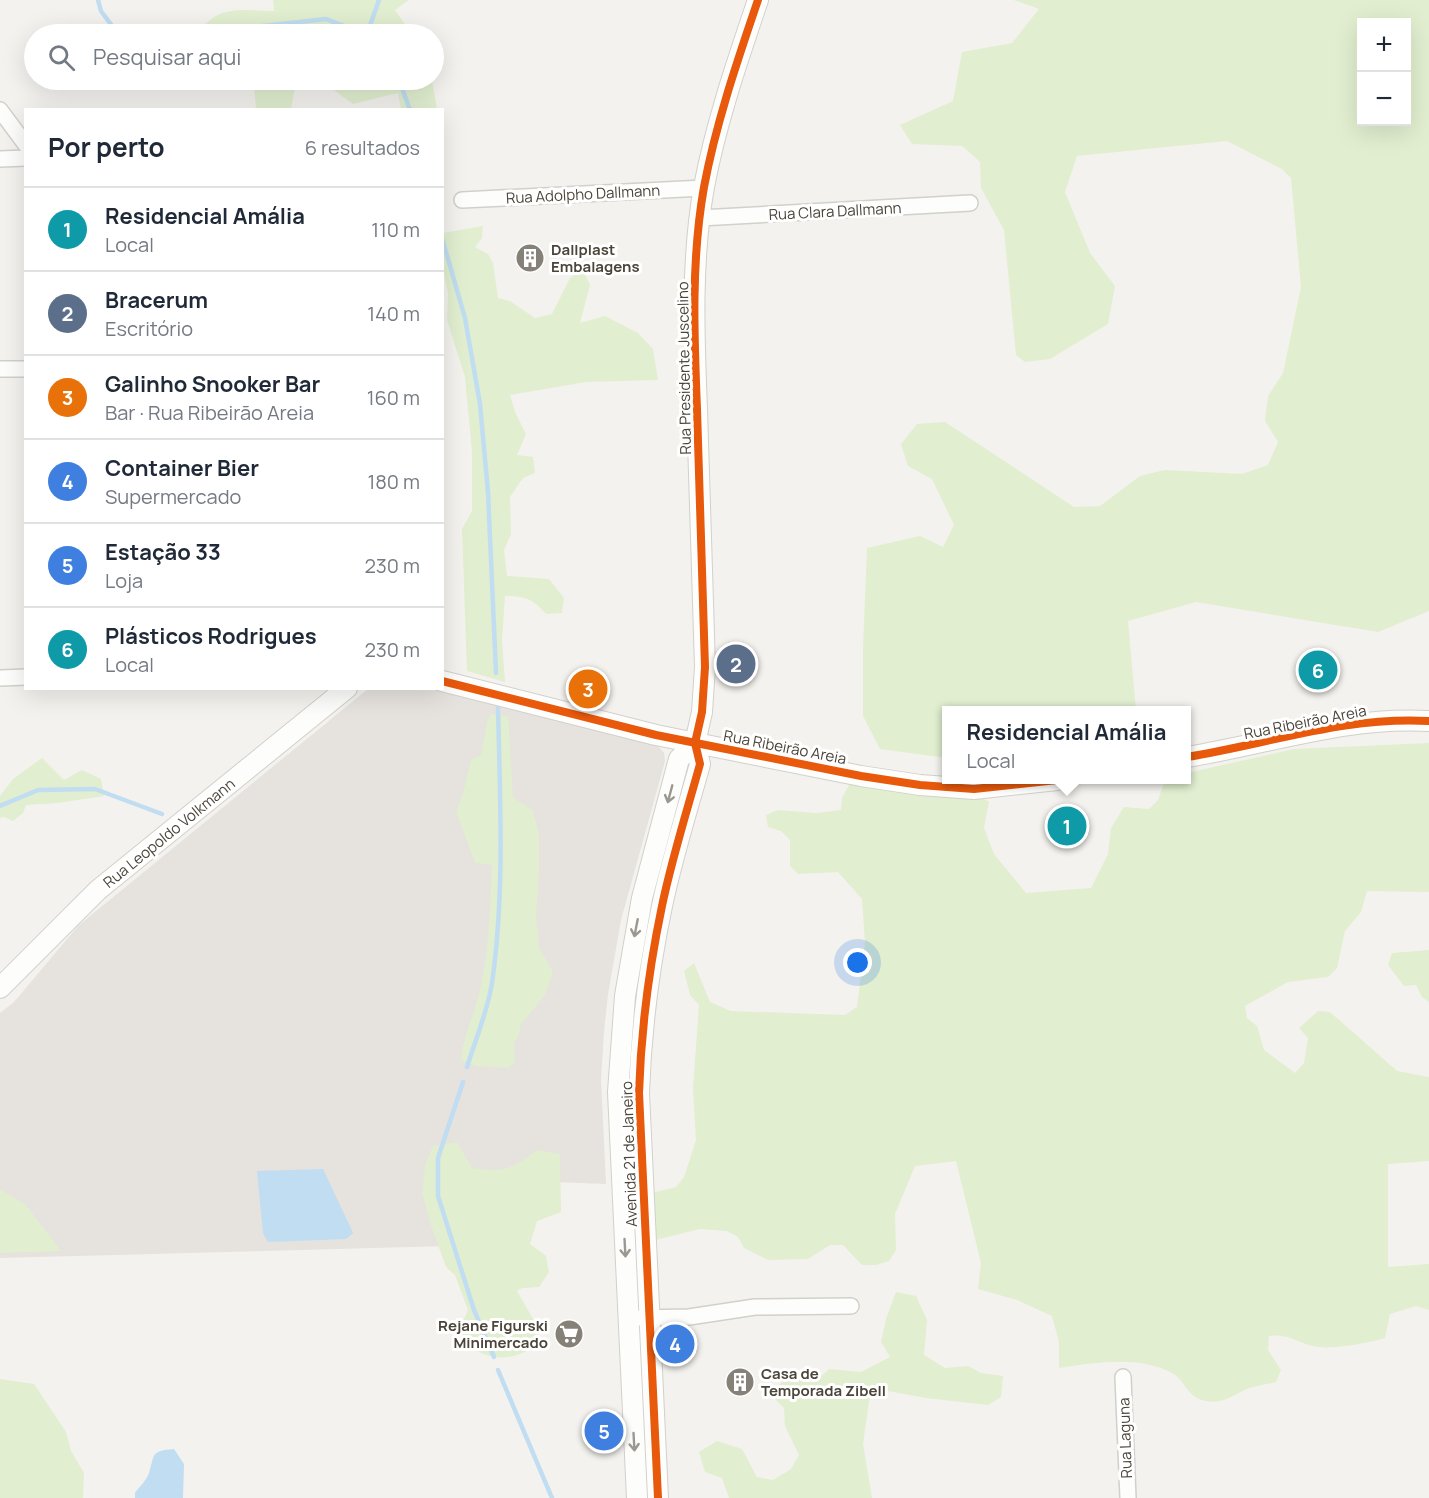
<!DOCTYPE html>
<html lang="pt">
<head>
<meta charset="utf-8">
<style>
	body { margin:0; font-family:Manrope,sans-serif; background:#f6f6f7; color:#1f2937 }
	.controls { position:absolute; right:18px; top:18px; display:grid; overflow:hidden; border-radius:0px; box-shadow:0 6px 24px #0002 }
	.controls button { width:54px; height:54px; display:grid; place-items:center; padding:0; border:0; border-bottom:2px solid #e0e1e3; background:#fff; color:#1f2937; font:30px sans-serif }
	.you { position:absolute; left:858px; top:963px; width:21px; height:21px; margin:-15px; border:4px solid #fff; border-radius:50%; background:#1a73e8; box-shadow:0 0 0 9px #1a73e833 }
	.badge { display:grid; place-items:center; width:39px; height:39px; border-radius:50%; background:#0b8043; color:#fff; font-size:20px; font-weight:700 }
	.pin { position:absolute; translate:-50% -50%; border:3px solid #fff; box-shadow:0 2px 6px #0006 }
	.popup { position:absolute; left:942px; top:706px; width:249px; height:78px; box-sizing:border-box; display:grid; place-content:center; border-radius:0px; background:#fff; filter:drop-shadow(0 2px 4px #0005); font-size:20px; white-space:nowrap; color:#747a83 }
	.popup b { font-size:22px; color:#1f2937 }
	.popup::after { content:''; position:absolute; left:50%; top:100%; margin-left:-12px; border:12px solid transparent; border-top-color:#fff }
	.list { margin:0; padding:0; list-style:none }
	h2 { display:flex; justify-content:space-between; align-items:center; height:78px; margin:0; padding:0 24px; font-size:26px }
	h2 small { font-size:20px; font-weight:400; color:#747a83 }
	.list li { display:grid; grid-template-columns:39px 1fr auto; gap:18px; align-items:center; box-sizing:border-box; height:84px; padding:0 24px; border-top:2px solid #e0e1e3 }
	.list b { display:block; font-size:22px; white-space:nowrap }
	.list p { margin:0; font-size:20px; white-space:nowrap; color:#747a83 }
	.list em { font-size:20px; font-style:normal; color:#747a83 }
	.icon { flex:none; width:33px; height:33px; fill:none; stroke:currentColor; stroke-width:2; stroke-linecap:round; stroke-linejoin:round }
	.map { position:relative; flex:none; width:1429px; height:1498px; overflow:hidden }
	.search { position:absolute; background:#fff; box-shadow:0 6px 24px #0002; left:24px; top:24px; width:420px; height:66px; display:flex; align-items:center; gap:15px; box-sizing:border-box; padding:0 21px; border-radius:33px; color:#747a83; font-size:22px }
	.panel { position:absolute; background:#fff; box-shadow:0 6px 24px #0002; left:24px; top:108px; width:420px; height:582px; border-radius:0px }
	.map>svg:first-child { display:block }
	.industrial { fill:#e6e2de }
	.green { fill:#e1eecf; fill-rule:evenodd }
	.water { fill:#c0ddf1 }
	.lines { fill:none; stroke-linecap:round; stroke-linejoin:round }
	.stream { stroke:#c0ddf1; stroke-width:4.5 }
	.minor-casing { stroke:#d2d0cb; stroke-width:18 }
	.tertiary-casing { stroke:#d2d0cb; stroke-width:22 }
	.minor { stroke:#fdfdfc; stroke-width:15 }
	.tertiary { stroke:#fdfdfc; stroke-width:20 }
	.cycleway-casing { stroke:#fff; stroke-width:11 }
	.cycleway { stroke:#e8590c; stroke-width:8 }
	.oneway { stroke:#9b9791 }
	.labels { text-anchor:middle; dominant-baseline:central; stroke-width:6; stroke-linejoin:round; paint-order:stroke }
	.street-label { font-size:15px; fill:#4b4439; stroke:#fff }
	.poi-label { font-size:15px; font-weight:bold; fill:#4b4439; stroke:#fff; text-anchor:start }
</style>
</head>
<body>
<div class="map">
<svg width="1429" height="1498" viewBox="0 0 1429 1498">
	<rect width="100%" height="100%" fill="#f4f2ee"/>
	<path class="industrial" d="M 368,689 L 441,689 L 649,742 L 659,747 L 664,753 L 665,761 L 621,920 L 608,994 L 604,1032 L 601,1080 L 606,1184 L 428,1177 L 447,1246 L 0,1258 L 0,1013 L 14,1002 L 79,925 Z"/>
	<g class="green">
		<path d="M 273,0 L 409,0 L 395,10 L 412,34 L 187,34 C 199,32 206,22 216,16 C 232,7 256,11 274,11 Z"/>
		<path d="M 1014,0 L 1429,0 L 1429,611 L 1378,632 L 1196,602 L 1128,621 L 1136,710 L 947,710 L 947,758 L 880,749 L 863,716 L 863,648 L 867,548 L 920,536 L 943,547 L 954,525 L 932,479 L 908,466 L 901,444 L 917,424 L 945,422 L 1074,507 L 1100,506 L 1140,476 L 1165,470 L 1242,474 L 1268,465 L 1278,442 L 1265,421 L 1268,396 L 1283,373 L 1301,287 L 1291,178 L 1282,169 L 1227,141 L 1077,156 L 1065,192 L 1090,253 L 1115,286 L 1108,324 L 1050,359 L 1025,362 L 1016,355 L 1004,230 L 981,188 L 980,162 L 962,146 L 912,144 L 900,125 L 953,101 L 962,52 L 1012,43 L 1039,9 ZM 1362,22 L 1406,22 L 1406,122 L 1362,122 Z"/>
		<path d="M 248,80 L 288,80 L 295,87 L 291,109 L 256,109 L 254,85 Z"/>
		<path d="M 323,80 L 432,80 L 437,109 L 401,109 L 398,93 L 353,104 L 327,85 Z"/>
		<path d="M 483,226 L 482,238 L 475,247 L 488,254 L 493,263 L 498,298 L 510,301 L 535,318 L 552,314 L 570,278 L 583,270 L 590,285 L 580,323 L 605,316 L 638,333 L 653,349 L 658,380 L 586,382 L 510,395 L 515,412 L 526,434 L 517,455 L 533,457 L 535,473 L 523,478 L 510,497 L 511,534 L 504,550 L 507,576 L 549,579 L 564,598 L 562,613 L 546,614 C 533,599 525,596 505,596 L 502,640 L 505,682 L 467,671 L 462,529 L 472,511 L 472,452 L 465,377 L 447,320 L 448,293 L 443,269 L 443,233 Z"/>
		<path d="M 491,714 L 508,716 L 513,797 L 533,811 L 539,834 L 539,872 L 536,914 L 539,947 L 553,972 L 545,995 L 521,1024 L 519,1034 L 514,1043 L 515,1062 L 508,1068 L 475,1066 L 461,1060 C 463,1038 472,1019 478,998 C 489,957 490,907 492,865 L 475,863 L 456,811 L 463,794 L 471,759 L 481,756 L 487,722 Z"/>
		<path d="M 1429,743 L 1429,892 L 1367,891 L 1361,912 L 1345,931 L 1337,968 L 1328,977 L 1288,982 L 1245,1006 L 1247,1018 L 1257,1026 L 1264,1050 L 1295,1073 L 1304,1063 L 1308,1038 L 1299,1028 L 1318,1011 L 1330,1012 L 1397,1071 L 1429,1077 L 1429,1161 L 1388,1164 L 1388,1267 L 1429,1264 L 1429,1310 L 1416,1306 L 1390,1314 L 1385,1338 C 1369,1343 1335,1349 1319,1347 C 1299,1345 1291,1333 1269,1336 L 1268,1350 L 1281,1370 L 1276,1382 C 1268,1384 1258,1385 1249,1388 C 1232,1395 1223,1406 1202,1400 C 1187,1396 1184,1379 1172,1373 C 1138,1355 1095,1363 1059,1368 L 1059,1342 L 1052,1316 L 1017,1300 L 978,1289 L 981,1263 L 956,1161 L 915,1166 L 895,1214 L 896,1250 L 889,1261 L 876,1265 L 862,1265 L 843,1245 L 830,1245 L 808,1259 L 768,1260 L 744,1248 L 738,1237 L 727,1231 L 700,1229 L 655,1240 L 652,1193 L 676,1187 L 684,1177 L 696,1140 L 693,1088 L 699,1005 L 690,995 L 684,971 L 694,963 L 710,1002 L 731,1011 L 845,1015 L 857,1007 L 865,943 L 862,899 L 838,872 L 798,874 L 790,866 L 790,840 L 781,831 L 768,827 L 766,815 L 778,810 L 816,813 L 841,810 L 842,798 L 851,781 L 920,796 L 984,799 L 989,802 L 984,828 L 994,854 L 1026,893 L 1091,888 L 1108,854 L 1111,828 L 1124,807 L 1149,809 L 1158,800 L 1165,780 L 1187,780 L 1187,773 L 1294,749 Z"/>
		<path d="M 42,758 L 64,780 L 82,770 L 101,779 L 104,796 L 58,803 L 26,805 L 23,813 L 13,821 L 4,817 L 0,818 L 0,796 L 13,779 Z"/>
		<path d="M 685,767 L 692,768 L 633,1079 L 626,1079 L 627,1036 L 647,903 Z"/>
		<path d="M 1429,950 L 1429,1002 L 1422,997 L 1416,985 L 1404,986 L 1388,965 L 1392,953 Z"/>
		<path d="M 457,1142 L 472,1168 C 504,1173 512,1169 537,1150 L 560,1154 L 561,1212 L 537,1221 L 530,1244 L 546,1256 L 549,1272 L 539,1287 L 522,1288 L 517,1291 L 537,1326 L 536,1346 C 510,1363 484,1361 462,1340 L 460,1327 L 468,1310 L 455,1275 L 446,1267 L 430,1223 L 422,1192 L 425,1165 L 433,1146 Z"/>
		<path d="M 0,1189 L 26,1205 L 61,1251 L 0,1253 Z"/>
		<path d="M 896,1292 L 916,1296 L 927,1320 L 924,1355 L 945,1368 L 968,1366 L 981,1373 L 1003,1376 L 1001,1397 L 988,1405 L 926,1398 L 871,1388 L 863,1444 L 872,1498 L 729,1498 L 722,1478 L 705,1472 L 699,1452 L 717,1441 L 742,1449 L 757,1477 L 773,1480 L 791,1469 L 799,1455 L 785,1426 L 784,1408 L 771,1395 L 785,1378 L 823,1375 L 829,1369 L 861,1372 L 890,1357 L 881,1342 L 886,1319 Z"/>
		<path d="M 0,1379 L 34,1384 L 66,1432 L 71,1451 L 84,1473 L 83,1498 L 0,1498 Z"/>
	</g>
	<g class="water">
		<path d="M 323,1169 L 353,1233 L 346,1239 L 268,1242 L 263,1233 L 257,1171 Z"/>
		<path d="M 174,1449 L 184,1464 L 183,1498 L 135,1498 L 135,1493 C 139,1487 147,1480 149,1473 C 155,1453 151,1451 174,1449 Z"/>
	</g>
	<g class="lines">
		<g class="stream">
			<path d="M 98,0 L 101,11 L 118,34"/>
			<path d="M 232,34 L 254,27 L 326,19 L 365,34"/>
			<path d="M 367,34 L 379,0"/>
			<path d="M 399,80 L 410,110"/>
			<path d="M 442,238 L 465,318 L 480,404 L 488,492 L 496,673"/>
			<path d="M 0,806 L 38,790 L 95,789 L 162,814"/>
			<path d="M 467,1067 C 475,1041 488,1010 492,983 C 505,892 500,799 498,707"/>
			<path d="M 463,1082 L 438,1158 L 438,1196 L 474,1310 L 494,1357"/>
			<path d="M 498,1370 L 552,1498"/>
		</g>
		<g class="minor-casing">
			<g id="minor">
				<path d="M 0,110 L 26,145"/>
				<path d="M 0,159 L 26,158"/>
				<path d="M 462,200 L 704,188"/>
				<path d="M 700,218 L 970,203"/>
				<path d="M 0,369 L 26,369"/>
				<path d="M 0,678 L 26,677"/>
				<path d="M 640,1318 L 689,1317 L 755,1307 L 851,1306"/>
				<path d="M 1123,1377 L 1128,1498"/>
			</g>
		</g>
		<g class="tertiary-casing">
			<g id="tertiary">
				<path d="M 442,681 L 656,735 L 861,776 L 920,785 L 974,789 L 1057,780"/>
				<path d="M 1187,757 C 1268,744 1346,716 1429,721"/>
				<path d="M 0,988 L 98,890 L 347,688"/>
				<path d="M 637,1498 L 618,1092 L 625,996 L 642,898 L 679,759 L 695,743"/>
				<path d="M 658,1498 L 639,1093 C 641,1030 649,968 662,906 C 672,858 687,811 700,764 L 695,743 L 702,712 L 705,667 C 703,581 700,495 697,409 C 694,335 691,260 704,187 C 716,123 737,62 758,0"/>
			</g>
		</g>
		<use href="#minor" class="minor"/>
		<use href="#tertiary" class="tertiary"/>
		<g class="cycleway-casing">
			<g id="cycleway">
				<path d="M 442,681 L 656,735 L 861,776 L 920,785 L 974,789 L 1057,780"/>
				<path d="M 1187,757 C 1268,744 1346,716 1429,721"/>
				<path d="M 658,1498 L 639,1093 C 641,1030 649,968 662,906 C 672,858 687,811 700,764 L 695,743 L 702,712 L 705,667 C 703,581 700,495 697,409 C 694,335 691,260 704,187 C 716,123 737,62 758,0"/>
			</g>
		</g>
		<use href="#cycleway" class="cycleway"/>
	</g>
	<defs><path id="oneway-shaft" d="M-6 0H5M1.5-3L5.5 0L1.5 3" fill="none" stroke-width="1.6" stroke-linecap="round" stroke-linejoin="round" transform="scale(1.5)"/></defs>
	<g class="oneway">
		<use href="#oneway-shaft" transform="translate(670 794) rotate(105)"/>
		<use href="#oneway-shaft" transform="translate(636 928) rotate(101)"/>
		<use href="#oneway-shaft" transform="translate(625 1248) rotate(87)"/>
		<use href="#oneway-shaft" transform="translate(634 1442) rotate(87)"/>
	</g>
	<defs>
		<g id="building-disc" transform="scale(1.5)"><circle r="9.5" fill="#868178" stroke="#fff"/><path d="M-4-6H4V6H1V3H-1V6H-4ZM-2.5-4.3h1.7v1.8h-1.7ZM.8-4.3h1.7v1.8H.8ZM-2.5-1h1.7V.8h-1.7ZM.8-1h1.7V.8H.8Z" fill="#fff"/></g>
		<g id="supermarket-disc" transform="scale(1.5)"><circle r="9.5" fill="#868178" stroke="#fff"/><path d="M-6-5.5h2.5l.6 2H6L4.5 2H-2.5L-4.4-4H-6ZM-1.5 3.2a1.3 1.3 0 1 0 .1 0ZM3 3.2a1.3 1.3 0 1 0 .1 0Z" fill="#fff"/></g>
	</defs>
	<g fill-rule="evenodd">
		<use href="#building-disc" x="530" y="258"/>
		<use href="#supermarket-disc" x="569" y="1334"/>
		<use href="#building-disc" x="740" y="1382"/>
	</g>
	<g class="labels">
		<g class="street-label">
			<text transform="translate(583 194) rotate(-3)">Rua Adolpho Dallmann</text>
			<text transform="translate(835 211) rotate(-3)">Rua Clara Dallmann</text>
			<text transform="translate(684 368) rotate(-91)">Rua Presidente Juscelino</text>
			<text transform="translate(1305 722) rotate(-11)">Rua Ribeirão Areia</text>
			<text transform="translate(785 747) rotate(11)">Rua Ribeirão Areia</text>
			<text transform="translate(169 833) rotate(-39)">Rua Leopoldo Volkmann</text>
			<text transform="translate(629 1154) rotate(-92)">Avenida 21 de Janeiro</text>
			<text transform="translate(1125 1438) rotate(-92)">Rua Laguna</text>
		</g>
		<g class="poi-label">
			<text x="551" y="249">Dallplast<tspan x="551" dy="17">Embalagens</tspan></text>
			<text x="548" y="1325" text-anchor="end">Rejane Figurski<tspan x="548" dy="17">Minimercado</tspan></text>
			<text x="761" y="1373">Casa de<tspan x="761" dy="17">Temporada Zibell</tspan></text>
		</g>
	</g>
</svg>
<div class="controls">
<button>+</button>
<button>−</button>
</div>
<div class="you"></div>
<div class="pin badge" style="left:1067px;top:826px;background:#0f9aa8">1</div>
<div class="popup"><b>Residencial Amália</b>Local</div>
<div class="pin badge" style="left:736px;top:664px;background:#5c6f8a">2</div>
<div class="pin badge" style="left:588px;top:689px;background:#e8710a">3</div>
<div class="pin badge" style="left:675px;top:1344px;background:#3f7fe0">4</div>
<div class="pin badge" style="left:604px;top:1431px;background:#3f7fe0">5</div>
<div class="pin badge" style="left:1318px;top:670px;background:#0f9aa8">6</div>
<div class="search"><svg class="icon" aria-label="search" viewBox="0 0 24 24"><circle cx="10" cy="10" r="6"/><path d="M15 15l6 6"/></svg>Pesquisar aqui</div>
<section class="panel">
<h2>Por perto<small>6 resultados</small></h2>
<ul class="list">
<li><span class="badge" style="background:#0f9aa8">1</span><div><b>Residencial Amália</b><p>Local</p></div><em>110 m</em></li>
<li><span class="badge" style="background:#5c6f8a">2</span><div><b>Bracerum</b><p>Escritório</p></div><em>140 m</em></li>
<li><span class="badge" style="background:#e8710a">3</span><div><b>Galinho Snooker Bar</b><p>Bar · Rua Ribeirão Areia</p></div><em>160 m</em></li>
<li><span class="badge" style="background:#3f7fe0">4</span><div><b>Container Bier</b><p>Supermercado</p></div><em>180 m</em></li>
<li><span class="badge" style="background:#3f7fe0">5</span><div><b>Estação 33</b><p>Loja</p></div><em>230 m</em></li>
<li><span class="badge" style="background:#0f9aa8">6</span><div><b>Plásticos Rodrigues</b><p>Local</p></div><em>230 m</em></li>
</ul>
</section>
</div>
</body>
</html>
